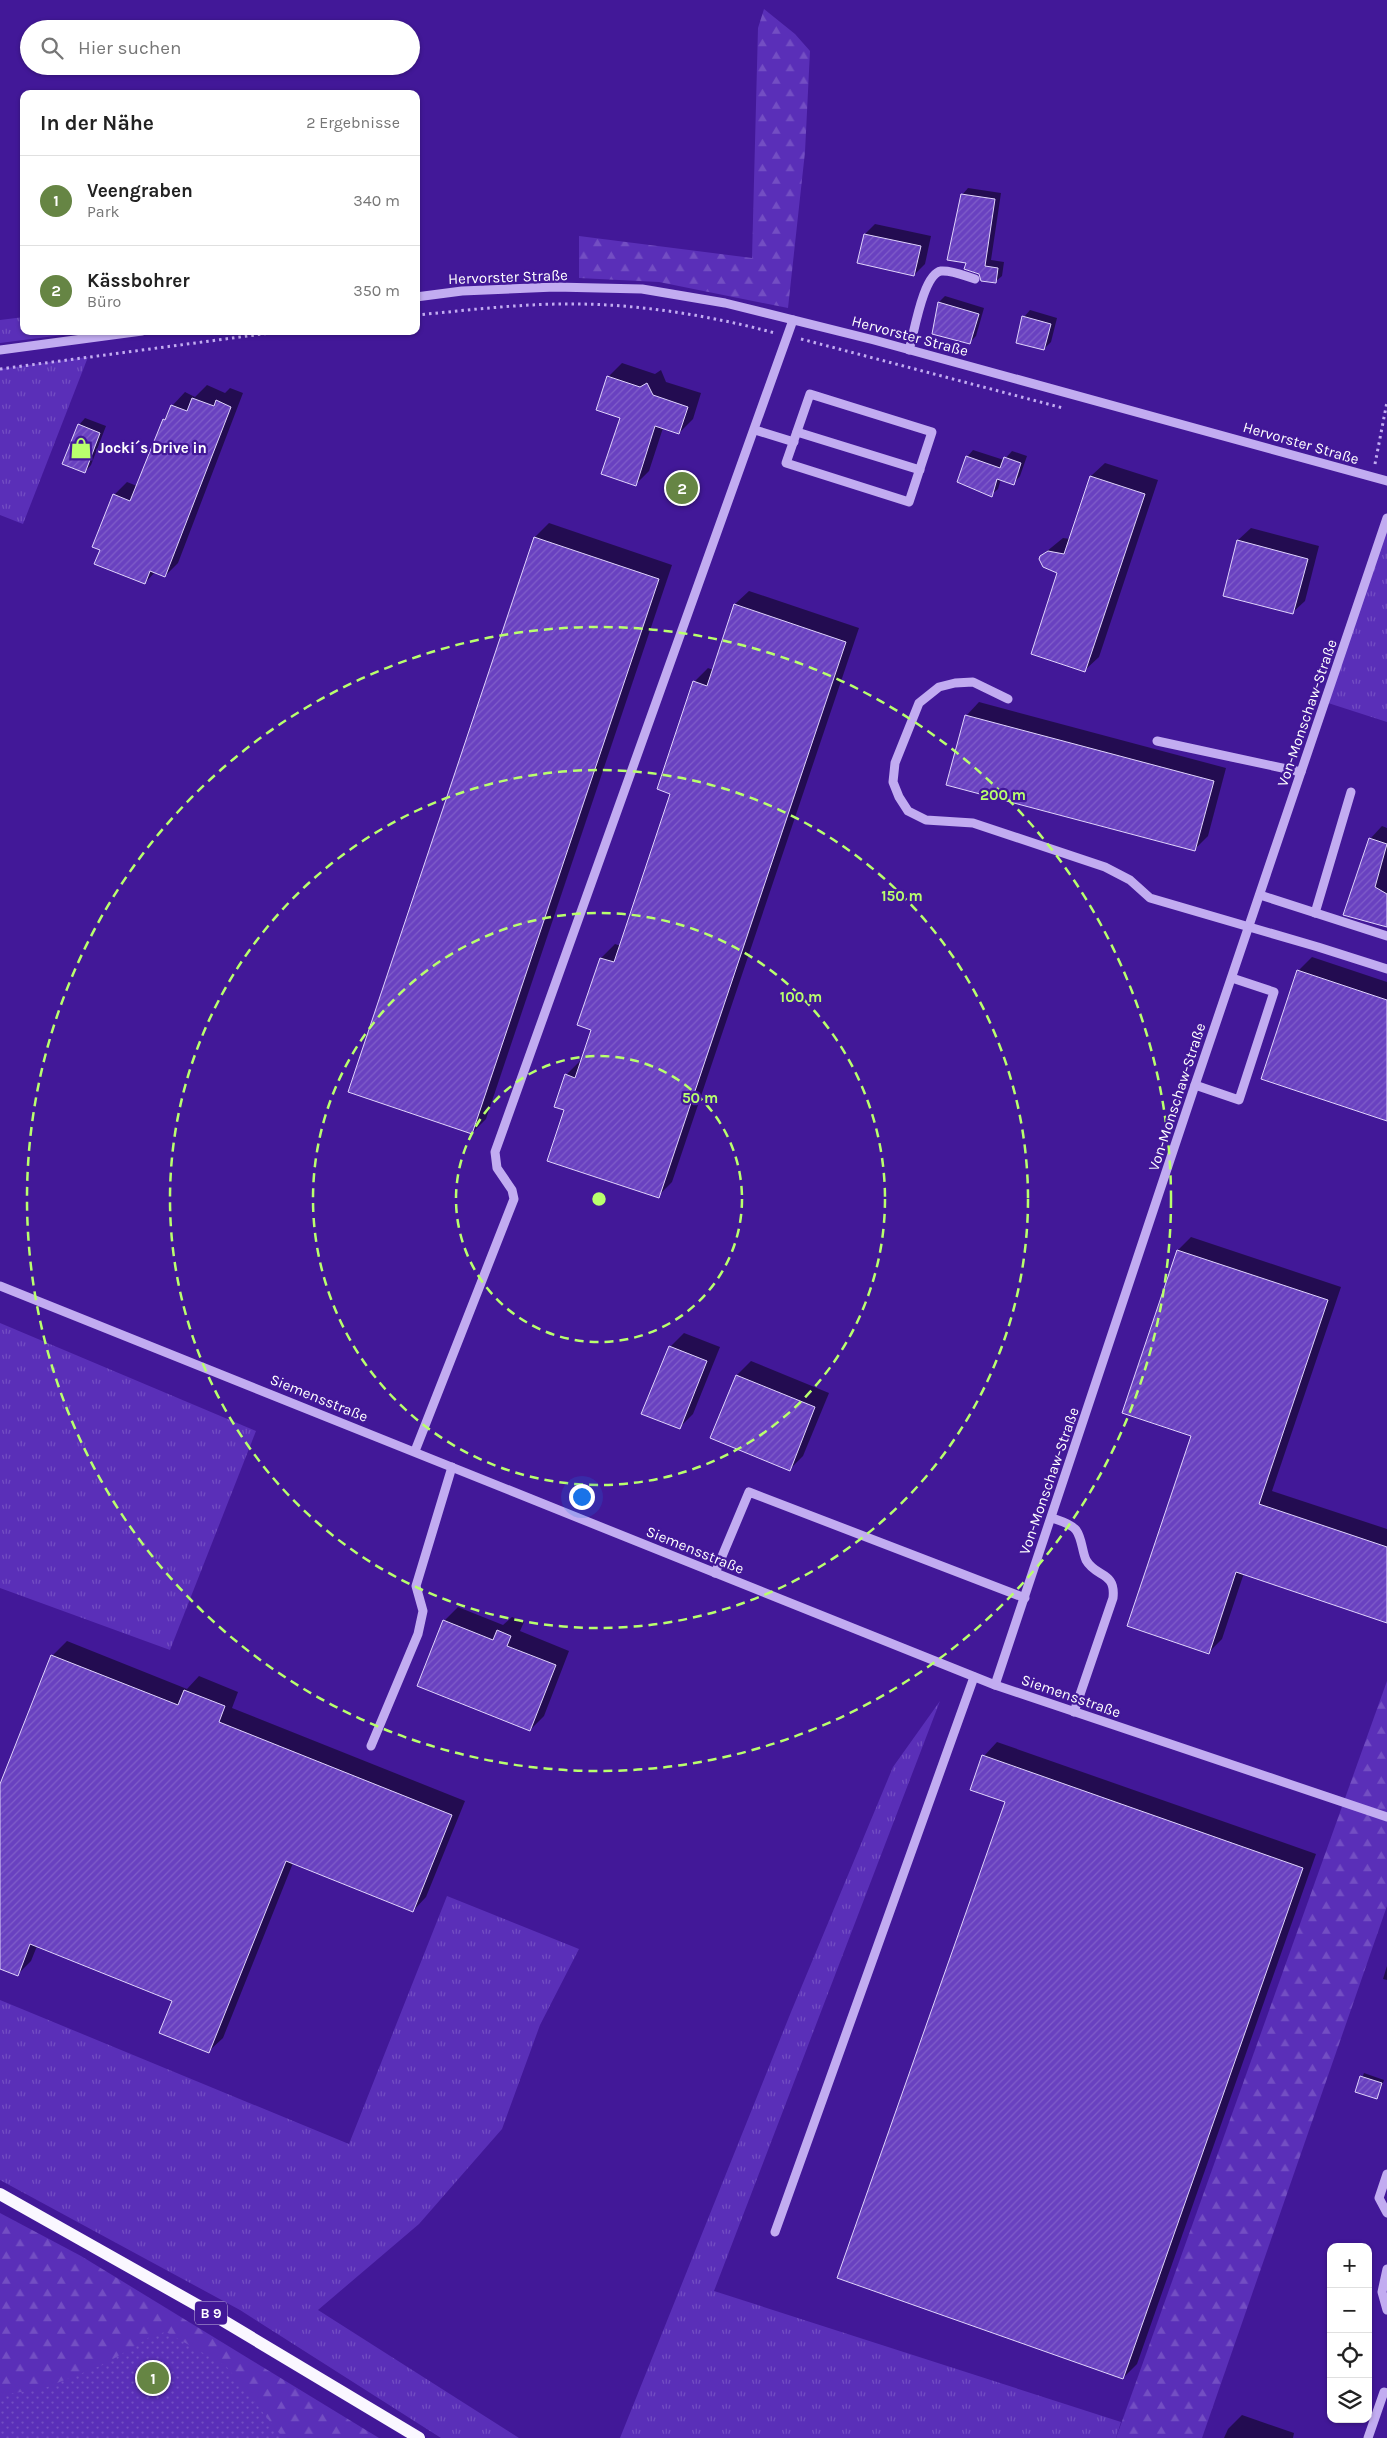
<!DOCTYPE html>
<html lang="de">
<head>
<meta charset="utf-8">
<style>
	body { margin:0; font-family:Karla,sans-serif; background:#f2f2f2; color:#222 }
	.controls { position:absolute; right:15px; bottom:15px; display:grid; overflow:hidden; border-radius:10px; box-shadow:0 1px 4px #0004 }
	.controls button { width:45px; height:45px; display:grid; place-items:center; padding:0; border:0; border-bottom:1px solid #e0e0e0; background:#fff; color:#222; font:25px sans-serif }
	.you { position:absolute; left:581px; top:1496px; width:18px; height:18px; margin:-12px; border:4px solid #fff; border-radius:50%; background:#1a73e8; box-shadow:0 0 0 8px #1a73e833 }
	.badge { display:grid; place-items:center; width:32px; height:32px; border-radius:50%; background:#668544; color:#fff; font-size:16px; font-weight:700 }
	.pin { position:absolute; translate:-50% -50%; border:2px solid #fff; box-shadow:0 1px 5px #0006 }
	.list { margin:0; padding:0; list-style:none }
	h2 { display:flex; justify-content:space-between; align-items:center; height:65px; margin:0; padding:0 20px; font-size:21px }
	h2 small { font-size:16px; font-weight:400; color:#767676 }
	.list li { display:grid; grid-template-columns:32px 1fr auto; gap:15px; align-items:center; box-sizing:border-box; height:90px; padding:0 20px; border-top:1px solid #e0e0e0 }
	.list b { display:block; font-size:19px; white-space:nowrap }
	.list p { margin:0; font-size:16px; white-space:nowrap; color:#767676 }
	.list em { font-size:16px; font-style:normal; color:#767676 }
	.icon { flex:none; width:28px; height:28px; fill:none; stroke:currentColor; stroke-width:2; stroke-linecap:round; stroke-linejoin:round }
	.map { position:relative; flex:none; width:1387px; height:2438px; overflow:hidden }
	.search { position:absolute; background:#fff; box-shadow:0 1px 4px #0004; left:20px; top:20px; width:400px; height:55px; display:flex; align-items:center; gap:12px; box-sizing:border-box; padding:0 18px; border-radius:28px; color:#767676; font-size:19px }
	.panel { position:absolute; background:#fff; box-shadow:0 1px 4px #0004; left:20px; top:90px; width:400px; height:245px; border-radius:10px }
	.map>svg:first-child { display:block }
	.grass { fill:url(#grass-tufts) }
	.forest { fill:url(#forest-firs) }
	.park { fill:url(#park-dots) }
	.shadow { fill:#0007 }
	.building { fill:url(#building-hatch); stroke:#e0d4fc }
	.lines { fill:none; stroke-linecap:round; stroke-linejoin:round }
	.path { stroke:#c2acf1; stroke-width:3; stroke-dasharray:2.5 4; stroke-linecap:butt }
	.minor { stroke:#c2acf1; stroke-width:9 }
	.major { stroke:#faf7ff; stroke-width:12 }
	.ring { fill:none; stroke:#b9ff6d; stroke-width:2.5; stroke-dasharray:9 6 }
	.labels { text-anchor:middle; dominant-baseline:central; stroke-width:4.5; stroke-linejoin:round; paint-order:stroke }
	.shield { fill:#421898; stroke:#c6bae0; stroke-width:1 }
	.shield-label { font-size:14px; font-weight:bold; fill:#fff }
	.street-label { font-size:15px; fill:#fff; stroke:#421898 }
	.poi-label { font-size:15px; font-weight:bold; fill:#fff; stroke:#421898; text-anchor:start }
	.centre { fill:#b9ff6d; stroke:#421898; stroke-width:2.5 }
	.ring-label { font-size:15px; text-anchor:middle; font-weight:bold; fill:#b9ff6d; stroke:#421898; stroke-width:4.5; stroke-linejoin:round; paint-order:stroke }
</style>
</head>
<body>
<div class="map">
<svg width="1387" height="2438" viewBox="0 0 1387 2438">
	<defs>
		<pattern id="grass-tufts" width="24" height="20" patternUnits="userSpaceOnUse" patternTransform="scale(1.25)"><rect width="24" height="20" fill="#5a2fb8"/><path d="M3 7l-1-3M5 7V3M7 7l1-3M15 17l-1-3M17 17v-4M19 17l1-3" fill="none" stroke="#734ec3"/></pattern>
		<pattern id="forest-firs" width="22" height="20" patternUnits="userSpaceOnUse" patternTransform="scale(1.25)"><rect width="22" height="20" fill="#5a2fb8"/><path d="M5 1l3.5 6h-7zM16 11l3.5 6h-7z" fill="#734ec3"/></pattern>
		<pattern id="park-dots" width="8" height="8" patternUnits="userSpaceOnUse" patternTransform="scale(1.25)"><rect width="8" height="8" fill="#5a2fb8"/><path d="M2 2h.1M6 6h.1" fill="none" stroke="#734ec3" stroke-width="1.8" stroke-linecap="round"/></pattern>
		<pattern id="building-hatch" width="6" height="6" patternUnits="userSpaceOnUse" patternTransform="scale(1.25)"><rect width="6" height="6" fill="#6941c0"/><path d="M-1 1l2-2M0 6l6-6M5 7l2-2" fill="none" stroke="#805ec9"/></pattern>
	</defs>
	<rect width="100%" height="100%" fill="#421898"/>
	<g class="grass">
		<path d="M 24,317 L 24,331 L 93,331 L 0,343 L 0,320 Z"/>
		<path d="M 88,357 L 23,524 L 0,515 L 0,369 Z"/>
		<path d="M 1387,518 L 1387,722 L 1325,702 Z"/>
		<path d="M 0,1323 L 256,1431 L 170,1650 L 0,1588 Z"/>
		<path d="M 940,1701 L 714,2291 L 1121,2422 L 1116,2438 L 620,2438 L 791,2012 L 893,1767 Z"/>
		<path d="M 447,1896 L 579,1949 L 540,2025 L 502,2129 L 419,2224 L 318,2310 L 519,2438 L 441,2438 L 240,2310 L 0,2180 L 0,2000 L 349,2144 Z"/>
	</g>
	<g class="forest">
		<path d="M 764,9 L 795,34 L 810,51 L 805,152 L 788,308 L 659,282 L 579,278 L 579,236 L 752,258 L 758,28 Z"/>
		<path d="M 1387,1681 L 1387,1906 L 1202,2438 L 1116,2438 Z"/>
		<path d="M 0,2213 L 81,2256 L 379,2438 L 0,2438 Z"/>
	</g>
	<path class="park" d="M 166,2332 L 226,2366 L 283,2438 L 0,2438 L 0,2395 L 42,2389 L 105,2364 L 153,2335 Z"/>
	<g class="shadow">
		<path d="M 968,188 L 1001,193 L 991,260 L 1004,262 L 1002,276 L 995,282 L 980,274 L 967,262 L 962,195 Z"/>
		<path d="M 875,224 L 931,236 L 925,264 L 914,275 L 865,234 Z"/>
		<path d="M 945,296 L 984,308 L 976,336 L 970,342 L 933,333 L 939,302 Z"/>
		<path d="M 1030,310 L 1057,318 L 1051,342 L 1044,349 L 1024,317 Z"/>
		<path d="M 622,363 L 655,374 L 661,370 L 666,382 L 701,393 L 693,419 L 679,433 L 663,428 L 649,471 L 635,485 L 621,418 L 608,377 Z"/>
		<path d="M 207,385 L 225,393 L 230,388 L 243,393 L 178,563 L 165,576 L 155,572 L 145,583 L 102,549 L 114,495 L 127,482 L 137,486 L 164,420 L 172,406 L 185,392 L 195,397 Z"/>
		<path d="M 85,418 L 106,426 L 91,465 L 85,472 L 79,425 Z"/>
		<path d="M 973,450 L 1004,460 L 1012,451 L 1027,456 L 1020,476 L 1014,483 L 1001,479 L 998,489 L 991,495 L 967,457 Z"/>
		<path d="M 1105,463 L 1158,480 L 1099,657 L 1085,670 L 1059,573 L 1041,556 L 1063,538 L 1070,539 L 1091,476 Z"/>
		<path d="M 549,523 L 672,565 L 486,1119 L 472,1133 L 535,537 Z"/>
		<path d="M 1251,528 L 1319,546 L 1305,601 L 1292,613 L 1238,540 Z"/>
		<path d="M 749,591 L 859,628 L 672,1182 L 658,1196 L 566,1109 L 566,1075 L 580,1061 L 582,1062 L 593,1029 L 601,958 L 615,944 L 621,946 L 672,793 L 694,682 L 708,668 L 713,670 L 735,604 Z"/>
		<path d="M 979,702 L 1226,768 L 1208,836 L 1195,849 L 966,716 Z"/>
		<path d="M 1382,826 L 1387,828 L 1387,926 L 1372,920 L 1370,839 Z"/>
		<path d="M 1312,957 L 1387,982 L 1387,1120 L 1298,971 Z"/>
		<path d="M 1191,1237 L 1341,1287 L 1272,1491 L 1387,1529 L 1387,1620 L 1244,1573 L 1222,1639 L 1209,1652 L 1192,1435 L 1124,1412 L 1178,1250 Z"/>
		<path d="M 684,1333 L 720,1347 L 693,1414 L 679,1428 L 670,1347 Z"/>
		<path d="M 751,1361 L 829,1393 L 803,1456 L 789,1470 L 737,1375 Z"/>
		<path d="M 458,1607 L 503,1625 L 512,1617 L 524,1622 L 520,1631 L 569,1651 L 544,1716 L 530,1730 L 444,1621 Z"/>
		<path d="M 67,1641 L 187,1689 L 199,1676 L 238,1692 L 232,1708 L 465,1801 L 426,1897 L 413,1911 L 293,1863 L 223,2038 L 209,2051 L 173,2000 L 37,1946 L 31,1961 L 17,1975 L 0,1968 L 0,1787 L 53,1655 Z"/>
		<path d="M 997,1742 L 1316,1854 L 1137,2364 L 1123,2378 L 1006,1802 L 984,1756 Z"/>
		<path d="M 1387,1966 L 1387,1980 L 1383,1979 Z"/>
		<path d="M 1364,2073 L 1384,2080 L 1377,2098 L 1357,2091 Z"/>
		<path d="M 1242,2415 L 1294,2433 L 1293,2438 L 1224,2438 L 1228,2429 Z"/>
	</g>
	<g class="building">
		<path d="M 961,194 L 995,199 L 985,266 L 998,268 L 996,283 L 981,281 L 979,274 L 964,269 L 966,263 L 947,260 Z"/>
		<path d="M 864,234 L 921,246 L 914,276 L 857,263 Z"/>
		<path d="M 938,302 L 979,314 L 970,344 L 932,334 Z"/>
		<path d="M 1022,316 L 1051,324 L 1044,350 L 1016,343 Z"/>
		<path d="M 607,376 L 640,387 L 647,383 L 653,395 L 688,407 L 679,434 L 655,426 L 636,486 L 601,474 L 620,418 L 596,410 Z"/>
		<path d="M 192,398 L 214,406 L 216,400 L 231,407 L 165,577 L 150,571 L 145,584 L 94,564 L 100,550 L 92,547 L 113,494 L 130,501 L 163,419 L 165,420 L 171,405 L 187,411 Z"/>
		<path d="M 78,424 L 100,433 L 85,473 L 62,464 Z"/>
		<path d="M 966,456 L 1000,468 L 1004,457 L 1021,463 L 1014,485 L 997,479 L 992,497 L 957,482 Z"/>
		<path d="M 1090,476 L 1145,494 L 1085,672 L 1031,654 L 1057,573 L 1043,567 L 1039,559 L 1040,556 L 1048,551 L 1064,554 Z"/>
		<path d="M 534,537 L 659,579 L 472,1134 L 348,1092 Z"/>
		<path d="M 1237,540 L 1308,559 L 1293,614 L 1223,596 Z"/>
		<path d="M 734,604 L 846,642 L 659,1198 L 547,1161 L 564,1110 L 554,1107 L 565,1074 L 575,1078 L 591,1030 L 577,1025 L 600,958 L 614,962 L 670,794 L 657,789 L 693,681 L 707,686 Z"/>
		<path d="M 965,715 L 1214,781 L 1195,851 L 946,785 Z"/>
		<path d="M 1369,838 L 1387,844 L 1375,887 L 1387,894 L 1387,927 L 1343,915 Z"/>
		<path d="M 1297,970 L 1387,1000 L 1387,1121 L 1261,1079 Z"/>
		<path d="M 1177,1250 L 1328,1300 L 1259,1504 L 1387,1547 L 1387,1623 L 1236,1572 L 1209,1654 L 1127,1626 L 1191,1436 L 1122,1413 Z"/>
		<path d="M 669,1346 L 707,1361 L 680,1429 L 641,1414 Z"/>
		<path d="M 736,1375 L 815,1407 L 790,1471 L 710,1438 Z"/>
		<path d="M 443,1620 L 493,1640 L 497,1630 L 511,1636 L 507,1646 L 556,1665 L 530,1731 L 417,1686 Z"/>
		<path d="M 51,1655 L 178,1705 L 184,1690 L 225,1706 L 219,1722 L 452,1815 L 413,1912 L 286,1861 L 209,2053 L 159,2033 L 172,2001 L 30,1944 L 18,1976 L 0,1969 L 0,1784 Z"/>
		<path d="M 982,1755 L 1303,1868 L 1123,2379 L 837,2278 L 1005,1802 L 970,1790 Z"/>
		<path d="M 1360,2076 L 1382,2083 L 1377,2099 L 1355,2092 Z"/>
	</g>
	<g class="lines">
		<g class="path">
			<path d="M 416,315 C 471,310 525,303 580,304 C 645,305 712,316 775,333"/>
			<path d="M 801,339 L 1063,408"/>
			<path d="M 0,369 L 285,331"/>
			<path d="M 1375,464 L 1387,402"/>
		</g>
		<g class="minor">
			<path d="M 416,297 L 462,291 L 555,287 L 642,289 L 725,303 L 874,340 L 1387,481"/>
			<path d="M 0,350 L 142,331"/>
			<path d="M 909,350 C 914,334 923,274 941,271 C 952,270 965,276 975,279"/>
			<path d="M 810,394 L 932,432 L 909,502 L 786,463 Z"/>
			<path d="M 755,430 L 794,442"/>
			<path d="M 797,432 L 920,470"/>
			<path d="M 1008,699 L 973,682 L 955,683 L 939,687 L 919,703 L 895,763 L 893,782 L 899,797 L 908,811 L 926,820 L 973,823 L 1105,867 L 1130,880 L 1150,898 L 1318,947 L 1387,969"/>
			<path d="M 1157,741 L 1301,772"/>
			<path d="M 1260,895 L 1387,936"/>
			<path d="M 1315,913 L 1351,792"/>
			<path d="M 1195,1085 L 1239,1100 L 1274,992 L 1232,978"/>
			<path d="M 0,1286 L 995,1685 L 1387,1817"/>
			<path d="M 415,1451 L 514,1199 L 512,1190 L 497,1168 L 495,1152 L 793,320"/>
			<path d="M 1052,1518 C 1060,1521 1070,1523 1076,1530 C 1082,1538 1082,1551 1086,1560 C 1096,1578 1116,1571 1113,1598 L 1074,1712"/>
			<path d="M 715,1573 L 749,1492 L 1025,1598"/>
			<path d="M 995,1685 L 1195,1085 L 1387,518"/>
			<path d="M 371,1746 L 418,1634 L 423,1611 L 416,1586 L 452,1467"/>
			<path d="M 1387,2174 L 1379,2198 L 1387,2213"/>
			<path d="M 775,2232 L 974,1677"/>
			<path d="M 1387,2269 L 1382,2292 L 1387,2310"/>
			<path d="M 1368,2438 L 1384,2392 L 1387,2393"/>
		</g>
		<path class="major" d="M 0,2194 L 197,2305 L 419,2438"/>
	</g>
	<g class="ring">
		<circle cx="599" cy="1199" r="143"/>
		<circle cx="599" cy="1199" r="286"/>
		<circle cx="599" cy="1199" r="429"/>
		<circle cx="599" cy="1199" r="572"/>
	</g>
	<defs>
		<g id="shop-bare" transform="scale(1.725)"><path d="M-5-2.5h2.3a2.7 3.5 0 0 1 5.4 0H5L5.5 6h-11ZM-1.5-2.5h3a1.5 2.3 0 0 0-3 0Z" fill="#b9ff6d" stroke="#421898" stroke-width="2.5" paint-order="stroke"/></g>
	</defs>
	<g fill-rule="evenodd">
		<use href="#shop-bare" x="81" y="448"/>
	</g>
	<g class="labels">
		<rect class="shield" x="195" y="2301.5" width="32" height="23" rx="4"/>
		<g class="shield-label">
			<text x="211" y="2313">B 9</text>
		</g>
		<g class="street-label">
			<text transform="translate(508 277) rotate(-2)">Hervorster Straße</text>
			<text transform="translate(910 336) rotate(15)">Hervorster Straße</text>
			<text transform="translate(1301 443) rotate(16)">Hervorster Straße</text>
			<text transform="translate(1307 713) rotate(-71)">Von-Monschaw-Straße</text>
			<text transform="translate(1177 1097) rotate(-72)">Von-Monschaw-Straße</text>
			<text transform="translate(319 1398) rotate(22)">Siemensstraße</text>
			<text transform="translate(1049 1481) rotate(-71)">Von-Monschaw-Straße</text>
			<text transform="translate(695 1550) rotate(22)">Siemensstraße</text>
			<text transform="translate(1071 1696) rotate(19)">Siemensstraße</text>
		</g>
		<g class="poi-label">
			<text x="98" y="448">Jocki´s Drive in</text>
		</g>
	</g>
	<circle cx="599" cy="1199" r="8" class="centre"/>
	<g class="ring-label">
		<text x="1003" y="800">200 m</text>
		<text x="902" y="901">150 m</text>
		<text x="801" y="1002">100 m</text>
		<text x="700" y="1103">50 m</text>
	</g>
</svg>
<div class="controls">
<button>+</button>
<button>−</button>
<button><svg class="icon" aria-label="locate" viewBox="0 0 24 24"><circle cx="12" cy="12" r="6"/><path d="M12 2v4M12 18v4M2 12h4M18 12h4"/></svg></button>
<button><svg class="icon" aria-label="layers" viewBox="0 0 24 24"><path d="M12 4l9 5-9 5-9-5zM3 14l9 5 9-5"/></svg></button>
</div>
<div class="you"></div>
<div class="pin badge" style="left:153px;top:2378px">1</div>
<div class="pin badge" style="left:682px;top:488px">2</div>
<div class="search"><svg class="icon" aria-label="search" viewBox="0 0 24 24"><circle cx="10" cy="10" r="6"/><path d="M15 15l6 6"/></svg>Hier suchen</div>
<section class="panel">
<h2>In der Nähe<small>2 Ergebnisse</small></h2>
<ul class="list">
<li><span class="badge">1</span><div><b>Veengraben</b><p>Park</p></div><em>340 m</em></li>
<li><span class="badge">2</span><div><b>Kässbohrer</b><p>Büro</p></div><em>350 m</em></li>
</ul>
</section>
</div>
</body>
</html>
